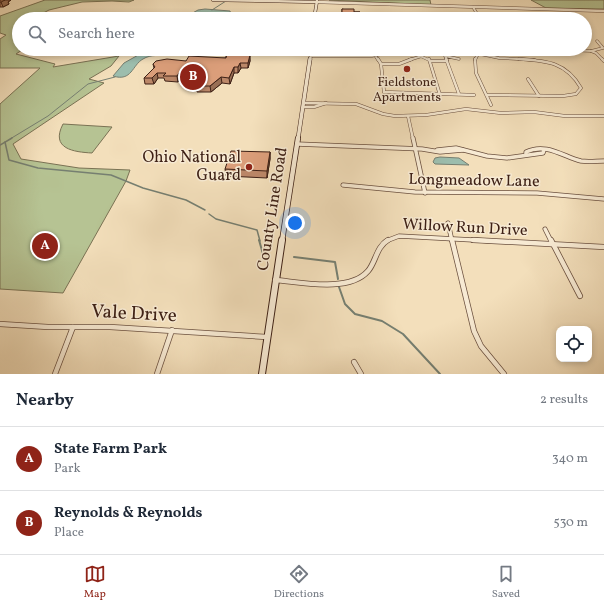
<!DOCTYPE html>
<html lang="en">
<head>
<meta charset="utf-8">
<style>
	body { margin:0; font-family:Vollkorn,serif; background:#f2f2f3; color:#1f2937 }
	.controls { position:absolute; right:12px; bottom:12px; display:grid; overflow:hidden; border-radius:8px; box-shadow:0 2px 6px #0003 }
	.controls button { width:36px; height:36px; display:grid; place-items:center; padding:0; border:0; border-bottom:1px solid #e0e1e3; background:#fff; color:#1f2937; font:20px sans-serif }
	.you { position:absolute; left:295px; top:223px; width:14px; height:14px; margin:-10px; border:3px solid #fff; border-radius:50%; background:#1a73e8; box-shadow:0 0 0 6px #1a73e833 }
	.badge { display:grid; place-items:center; width:26px; height:26px; border-radius:50%; background:#8f2418; color:#fff; font-size:13px; font-weight:700 }
	.pin { position:absolute; translate:-50% -50%; border:2px solid #fff; box-shadow:0 1px 4px #0006 }
	.list { margin:0; padding:0; list-style:none }
	h2 { display:flex; justify-content:space-between; align-items:center; height:52px; margin:0; padding:0 16px; font-size:17px }
	h2 small { font-size:13px; font-weight:400; color:#747a83 }
	.list li { display:grid; grid-template-columns:26px 1fr auto; gap:12px; align-items:center; box-sizing:border-box; height:64px; padding:0 16px; border-top:1px solid #e0e1e3 }
	.list b { display:block; font-size:15px; white-space:nowrap }
	.list p { margin:0; font-size:13px; white-space:nowrap; color:#747a83 }
	.list em { font-size:13px; font-style:normal; color:#747a83 }
	.icon { flex:none; width:22px; height:22px; fill:none; stroke:currentColor; stroke-width:2; stroke-linecap:round; stroke-linejoin:round }
	.map { position:relative; flex:none; width:604px; height:374px; overflow:hidden }
	.search { position:absolute; background:#fff; box-shadow:0 2px 6px #0003; left:12px; right:12px; top:12px; height:44px; display:flex; align-items:center; gap:10px; box-sizing:border-box; padding:0 14px; border-radius:22px; color:#747a83; font-size:15px }
	.sheet { height:180px; background:#fff }
	nav { display:flex; justify-content:space-around; align-items:center; box-sizing:border-box; height:56px; border-top:1px solid #e0e1e3; background:#fff; font-size:11px; color:#747a83 }
	nav a { display:grid; justify-items:center; gap:2px }
	nav .on { color:#8f2418 }
	.map>svg:first-child { display:block }
	.green { fill:#b6c393; stroke:#7a7254 }
	.water { fill:#9cbdad; stroke:#767f71 }
	.lines { fill:none; stroke-linecap:round; stroke-linejoin:round }
	.stream-far2 { stroke:#767f71; stroke-width:1 }
	.stream-far1 { stroke:#767f71; stroke-width:1.5 }
	.stream { stroke:#767f71; stroke-width:2 }
	.minor-far3-casing { stroke:#6b503f; stroke-width:3 }
	.minor-far2-casing { stroke:#6b503f; stroke-width:3.5 }
	.minor-far1-casing { stroke:#6b503f; stroke-width:5 }
	.minor-casing { stroke:#6b503f; stroke-width:6 }
	.tertiary-casing { stroke:#6b503f; stroke-width:3.5 }
	.secondary-far3-casing { stroke:#3e2116; stroke-width:3.5 }
	.secondary-far2-casing { stroke:#3e2116; stroke-width:4.5 }
	.secondary-far1-casing { stroke:#3e2116; stroke-width:6 }
	.secondary-casing { stroke:#3e2116; stroke-width:8 }
	.minor-far3 { stroke:#f7ead3; stroke-width:2 }
	.minor-far2 { stroke:#f7ead3; stroke-width:2.5 }
	.minor-far1 { stroke:#f7ead3; stroke-width:3.5 }
	.minor { stroke:#f7ead3; stroke-width:4.5 }
	.tertiary { stroke:#f7ead3; stroke-width:2.5 }
	.secondary-far3 { stroke:#f7ead3; stroke-width:2.5 }
	.secondary-far2 { stroke:#f7ead3; stroke-width:3.5 }
	.secondary-far1 { stroke:#f7ead3; stroke-width:4.5 }
	.secondary { stroke:#f7ead3; stroke-width:6 }
	.wall { fill:#bc8869; stroke:#3e2116 }
	.shaded-wall { fill:#996f55; stroke:#3e2116 }
	.building { fill:#db9e7a; stroke:#3e2116 }
	.poi-dot { fill:#8f2418; stroke:#f7ead3; stroke-width:1.5 }
	.labels { text-anchor:middle; dominant-baseline:central; stroke-width:3; stroke-linejoin:round; paint-order:stroke }
	.far-poi-label { font-size:13px; fill:#3e2116; stroke:#f7ead3 }
	.poi-label { font-size:16px; fill:#3e2116; stroke:#f7ead3; text-anchor:end }
	.street-label { font-size:16px; fill:#3e2116; stroke:#f7ead3 }
	.near-street-label { font-size:19px; fill:#3e2116; stroke:#f7ead3 }
</style>
</head>
<body>
<div class="map">
<svg width="604" height="374" viewBox="0 0 604 374">
	<rect width="100%" height="100%" fill="#f3dfbb"/>
	<filter id="stains"><feTurbulence type="fractalNoise" baseFrequency=".005" numOctaves="4"/><feColorMatrix values="0 0 0 0 .2 0 0 0 0 .09 0 0 0 0 .02 0 0 0 .5 -.17"/></filter>
	<radialGradient id="worn" r=".72"><stop offset=".6" stop-color="#630" stop-opacity="0"/><stop offset="1" stop-color="#630" stop-opacity=".3"/></radialGradient>
	<g class="green">
		<path d="M 45,0 L 134,0 L 129,2 L 112,1 L 82,2 L 49,10 L 32,19 L 19,19 L 19,49 L 38,49 L 30,51 L 22,50 L 16,54 L 55,64 L 53,67 L 119,56 L 111,66 L 89,79 L 104,83 L 13,144 L 21,159 L 79,168 L 130,170 L 126,181 L 63,293 L 0,289 L 0,104 L 40,68 L 0,68 L 0,39 L 6,35 L 0,33 L 0,16 Z"/>
		<path d="M 329,0 L 430,0 L 431,5 Z"/>
		<path d="M 531,0 L 604,0 L 604,9 L 546,8 Z"/>
		<path d="M 63,124 L 112,127 L 92,153 C 74,152 50,149 63,124 Z"/>
	</g>
	<g class="water">
		<path d="M 205,9 L 230,11 L 232,17 L 223,19 L 193,19 L 189,15 L 198,10 Z"/>
		<path d="M 149,49 L 174,49 L 168,55 C 160,56 151,54 143,59 C 132,65 132,82 113,76 L 124,63 Z"/>
		<path d="M 440,157 L 459,158 L 469,165 L 435,164 L 433,162 L 435,158 Z"/>
	</g>
	<g class="lines">
		<g class="stream-far2">
			<path d="M 212,10 L 226,1"/>
			<path d="M 10,139 L 48,116 L 88,84 L 115,77"/>
		</g>
		<g class="stream-far1">
			<path d="M 5,142 L 9,160 L 38,168 L 111,175 L 143,188 L 186,200 L 205,210"/>
			<path d="M 0,145 L 12,138"/>
			<path d="M 209,214 L 216,219 L 257,230 L 260,241"/>
		</g>
		<g class="stream">
			<path d="M 259,240 L 263,254"/>
			<path d="M 294,257 L 335,262 L 338,279"/>
			<path d="M 339,287 L 345,304 L 355,314 L 382,321 L 403,334 L 440,374"/>
		</g>
		<g class="minor-far3-casing">
			<g id="minor-far3">
				<path d="M 473,7 L 480,19"/>
				<path d="M 456,49 L 499,58 L 535,60"/>
				<path d="M 542,49 L 591,51 L 596,53 L 603,60"/>
				<path d="M 407,50 L 429,60"/>
				<path d="M 591,51 L 603,48 L 597,41"/>
				<path d="M 311,56 L 372,56 L 409,49"/>
				<path d="M 376,57 L 378,60"/>
				<path d="M 409,60 L 422,56"/>
				<path d="M 447,60 L 445,56 L 459,59"/>
				<path d="M 475,60 L 478,54"/>
			</g>
		</g>
		<g class="minor-far2-casing">
			<g id="minor-far2">
				<path d="M 378,59 L 381,64 L 384,92 L 474,95"/>
				<path d="M 429,59 L 440,95"/>
				<path d="M 446,59 L 459,94"/>
				<path d="M 475,59 L 476,73 L 491,105"/>
				<path d="M 602,59 L 604,61"/>
				<path d="M 430,61 L 447,61"/>
				<path d="M 381,64 L 399,64 L 412,59"/>
				<path d="M 528,79 L 539,96"/>
				<path d="M 487,95 L 563,96 L 576,94 L 581,88 C 566,62 547,61 519,59"/>
				<path d="M 304,103 L 356,104 L 383,114 L 395,116 L 426,115 L 466,109 L 501,113 L 534,112 L 565,116 L 604,116"/>
				<path d="M 303,107 L 314,107 L 326,103"/>
				<path d="M 408,116 L 413,139"/>
			</g>
		</g>
		<g class="minor-far1-casing">
			<g id="minor-far1">
				<path d="M 413,138 L 425,193"/>
				<path d="M 297,144 L 422,149 L 440,152 L 463,150"/>
				<path d="M 437,150 L 456,148 L 487,156 L 507,158 L 543,153 L 544,150"/>
				<path d="M 526,154 L 526,152 C 546,142 564,157 581,161 C 588,162 597,161 604,161"/>
				<path d="M 343,185 L 415,192 L 537,193 L 604,199"/>
				<path d="M 448,223 L 452,241"/>
				<path d="M 545,229 L 551,241"/>
				<path d="M 386,241 L 399,236 L 492,241"/>
			</g>
		</g>
		<g class="minor-casing">
			<g id="minor">
				<path d="M 452,240 L 474,331 L 481,346 L 504,374"/>
				<path d="M 473,240 L 604,247"/>
				<path d="M 551,240 L 580,296"/>
				<path d="M 275,280 C 300,282 349,293 368,271 C 376,262 376,247 388,240"/>
				<path d="M 0,324 L 48,327 L 110,327 L 267,337"/>
				<path d="M 354,362 L 361,374"/>
				<path d="M 55,374 L 73,327"/>
				<path d="M 157,374 L 172,330"/>
			</g>
		</g>
		<g class="tertiary-casing">
			<path id="tertiary" d="M 316,2 L 604,11"/>
		</g>
		<g class="secondary-far3-casing">
			<g id="secondary-far3">
				<path d="M 213,0 L 316,2"/>
				<path d="M 314,19 L 317,1"/>
				<path d="M 310,60 L 312,49"/>
			</g>
		</g>
		<g class="secondary-far2-casing">
			<path id="secondary-far2" d="M 298,139 L 310,59"/>
		</g>
		<g class="secondary-far1-casing">
			<path id="secondary-far1" d="M 282,241 L 298,138"/>
		</g>
		<g class="secondary-casing">
			<path id="secondary" d="M 262,374 L 282,240"/>
		</g>
		<use href="#minor-far3" class="minor-far3"/>
		<use href="#minor-far2" class="minor-far2"/>
		<use href="#minor-far1" class="minor-far1"/>
		<use href="#minor" class="minor"/>
		<use href="#tertiary" class="tertiary"/>
		<use href="#secondary-far3" class="secondary-far3"/>
		<use href="#secondary-far2" class="secondary-far2"/>
		<use href="#secondary-far1" class="secondary-far1"/>
		<use href="#secondary" class="secondary"/>
	</g>
	<g class="wall">
		<path d="M 0,0 L 11,0 L 8,2 L 9,4 L 3,7 L 0,7 Z"/>
		<path d="M 342,9 L 354,12 L 360,12 L 360,19 L 342,19 Z"/>
		<path d="M 225,49 L 249,49 L 250,61 L 248,68 L 241,68 L 238,73 L 234,73 L 230,84 L 222,83 L 211,92 L 197,92 L 195,80 L 196,79 L 180,79 L 178,82 L 165,81 L 164,78 L 158,78 L 154,84 L 145,84 L 144,78 L 154,68 L 153,64 L 226,58 L 226,55 Z"/>
		<path d="M 270,152 L 270,159 L 267,178 L 226,176 L 225,169 Z"/>
	</g>
	<g class="shaded-wall">
		<path d="M 4,0 L 11,0 L 8,2 L 9,4 L 3,7 L 1,2 Z"/>
		<path d="M 250,55 L 250,61 L 248,68 L 248,63 Z"/>
		<path d="M 240,63 L 241,68 L 238,73 L 238,67 Z"/>
		<path d="M 234,67 L 234,73 L 230,84 L 229,78 Z"/>
		<path d="M 157,73 L 158,78 L 154,84 L 152,78 Z"/>
		<path d="M 179,73 L 180,79 L 178,82 L 177,76 Z"/>
		<path d="M 221,77 L 222,83 L 211,92 L 210,86 Z"/>
		<path d="M 270,152 L 270,159 L 267,178 L 267,171 Z"/>
	</g>
	<g class="building">
		<path d="M 0,0 L 5,0 L 1,2 L 0,2 Z"/>
		<path d="M 342,9 L 354,9 L 354,12 L 360,12 L 360,16 L 346,16 L 346,13 L 342,13 Z"/>
		<path d="M 225,49 L 249,49 L 250,55 L 248,63 L 240,63 L 238,67 L 234,67 L 229,78 L 221,77 L 210,86 L 196,86 L 199,81 L 195,80 L 199,73 L 179,73 L 177,76 L 163,76 L 166,73 L 157,73 L 152,78 L 144,78 L 155,67 L 153,64 L 156,61 L 167,59 L 186,61 L 189,56 L 226,58 L 228,50 L 226,50 Z"/>
		<path d="M 231,151 L 270,152 L 267,171 L 225,169 Z"/>
	</g>
	<g class="poi-dot">
		<circle cx="407" cy="69" r="4"/>
		<circle cx="249" cy="167" r="4"/>
	</g>
	<g class="labels">
		<g class="far-poi-label">
			<text x="407" y="83">Fieldstone<tspan x="407" dy="15">Apartments</tspan></text>
		</g>
		<g class="poi-label">
			<text x="241" y="158">Ohio National<tspan x="241" dy="18">Guard</tspan></text>
		</g>
		<g class="street-label">
			<text transform="translate(474 181) rotate(1)">Longmeadow Lane</text>
			<text transform="translate(273 209) rotate(-81)">County Line Road</text>
			<text transform="translate(465 228) rotate(3)">Willow Run Drive</text>
		</g>
		<g class="near-street-label">
			<text transform="translate(134 314) rotate(3)">Vale Drive</text>
		</g>
	</g>
	<rect width="100%" height="100%" filter="url(#stains)"/>
	<rect width="100%" height="100%" fill="url(#worn)"/>
</svg>
<div class="controls">
<button><svg class="icon" aria-label="locate" viewBox="0 0 24 24"><circle cx="12" cy="12" r="6"/><path d="M12 2v4M12 18v4M2 12h4M18 12h4"/></svg></button>
</div>
<div class="you"></div>
<div class="pin badge" style="left:45px;top:246px">A</div>
<div class="pin badge" style="left:193px;top:77px">B</div>
<div class="search"><svg class="icon" aria-label="search" viewBox="0 0 24 24"><circle cx="10" cy="10" r="6"/><path d="M15 15l6 6"/></svg>Search here</div>
</div>
<section class="sheet">
<h2>Nearby<small>2 results</small></h2>
<ul class="list">
<li><span class="badge">A</span><div><b>State Farm Park</b><p>Park</p></div><em>340 m</em></li>
<li><span class="badge">B</span><div><b>Reynolds &amp; Reynolds</b><p>Place</p></div><em>530 m</em></li>
</ul>
</section>
<nav>
<a class="on"><svg class="icon" aria-label="map" viewBox="0 0 24 24"><path d="M3 6l6-2 6 2 6-2v14l-6 2-6-2-6 2zM9 4v14M15 6v14"/></svg>Map</a>
<a><svg class="icon" aria-label="directions" viewBox="0 0 24 24"><path d="M12 3l9 9-9 9-9-9zM9 14v-3h6M13 9l2 2-2 2"/></svg>Directions</a>
<a><svg class="icon" aria-label="saved" viewBox="0 0 24 24"><path d="M7 4h10v16l-5-4-5 4z"/></svg>Saved</a>
</nav>
</body>
</html>
